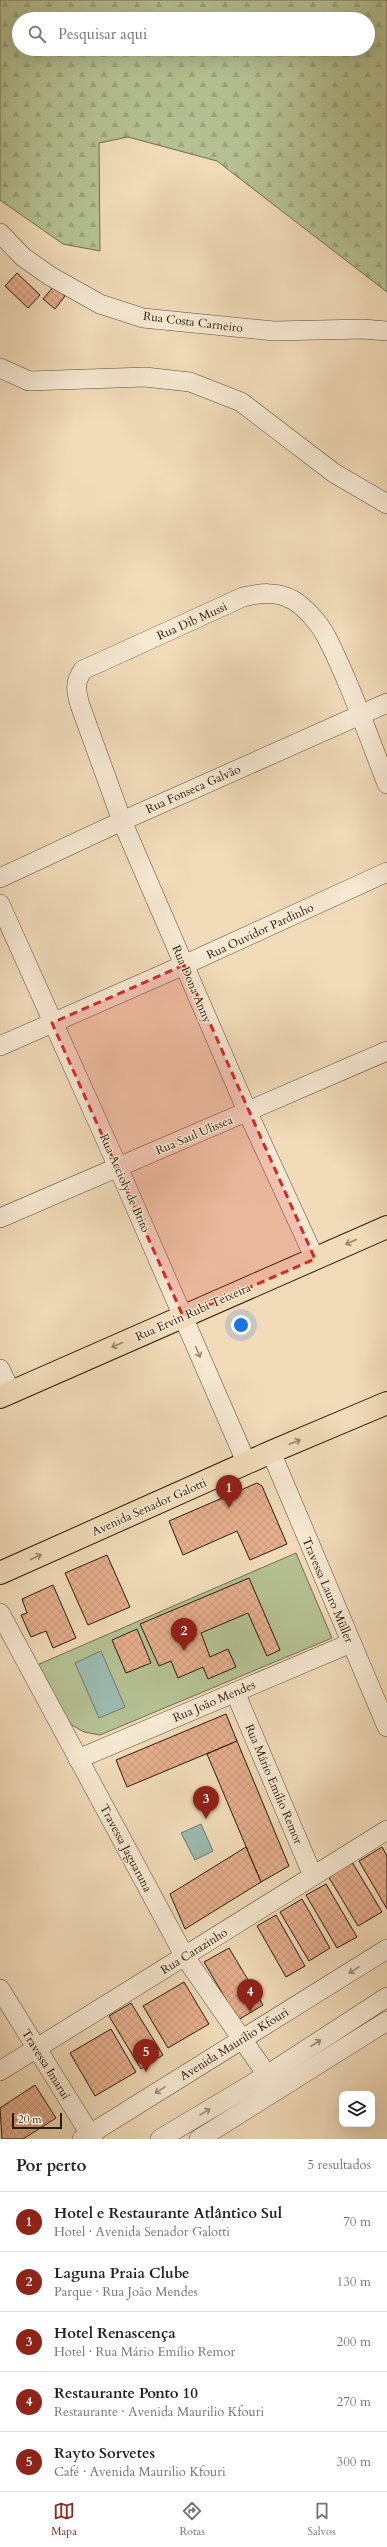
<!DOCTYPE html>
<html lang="pt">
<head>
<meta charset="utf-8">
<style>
	body { margin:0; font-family:Cardo,serif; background:#f2f2f2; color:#202124 }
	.controls { position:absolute; right:12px; bottom:12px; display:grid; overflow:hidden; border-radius:8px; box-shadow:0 4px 16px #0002 }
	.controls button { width:36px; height:36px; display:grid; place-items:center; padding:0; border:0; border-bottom:1px solid #e0e0e0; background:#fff; color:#202124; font:20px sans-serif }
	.scale { position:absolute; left:12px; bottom:10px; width:50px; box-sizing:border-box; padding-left:4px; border:2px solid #2b1b0a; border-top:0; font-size:11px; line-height:14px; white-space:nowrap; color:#2b1b0a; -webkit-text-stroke:3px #f6e8d2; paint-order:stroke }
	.you { position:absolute; left:241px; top:1325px; width:14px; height:14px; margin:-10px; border:3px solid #fff; border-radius:50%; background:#1a73e8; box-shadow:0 0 0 6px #1a73e833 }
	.badge { display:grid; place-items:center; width:26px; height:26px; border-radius:50%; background:#8f2418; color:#fff; font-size:13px; font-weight:700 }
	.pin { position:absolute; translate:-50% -33px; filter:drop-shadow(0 1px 2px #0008) }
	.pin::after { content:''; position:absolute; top:21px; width:14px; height:12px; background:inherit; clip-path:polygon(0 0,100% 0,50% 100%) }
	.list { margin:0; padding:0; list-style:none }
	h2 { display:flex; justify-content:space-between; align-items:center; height:52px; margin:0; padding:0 16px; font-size:17px }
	h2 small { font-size:13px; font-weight:400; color:#757577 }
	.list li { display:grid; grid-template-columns:26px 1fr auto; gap:12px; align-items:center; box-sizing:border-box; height:60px; padding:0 16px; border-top:1px solid #e0e0e0 }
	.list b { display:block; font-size:15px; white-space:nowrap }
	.list p { margin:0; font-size:13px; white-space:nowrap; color:#757577 }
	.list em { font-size:13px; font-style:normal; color:#757577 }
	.icon { flex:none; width:22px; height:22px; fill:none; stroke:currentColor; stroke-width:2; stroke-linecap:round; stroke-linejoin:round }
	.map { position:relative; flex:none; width:387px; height:2139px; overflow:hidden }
	.search { position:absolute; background:#fff; box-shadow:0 4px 16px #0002; left:12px; right:12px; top:12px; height:44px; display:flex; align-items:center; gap:10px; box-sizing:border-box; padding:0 14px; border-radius:22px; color:#757577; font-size:15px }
	.sheet { height:352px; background:#fff }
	nav { display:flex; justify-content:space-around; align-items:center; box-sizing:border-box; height:56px; border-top:1px solid #e0e0e0; background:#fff; font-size:11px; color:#757577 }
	nav a { display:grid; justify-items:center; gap:2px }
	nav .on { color:#8f2418 }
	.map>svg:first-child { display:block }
	.forest { fill:url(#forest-firs); stroke:#706e4e; fill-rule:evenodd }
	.park { fill:#b5c193; stroke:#706e4e }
	.water { fill:#9bbbb0; stroke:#6e7b6e }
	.building { fill:url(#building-cross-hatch); stroke:#2b1b0a }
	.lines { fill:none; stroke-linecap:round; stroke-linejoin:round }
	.minor-casing { stroke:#5c4b36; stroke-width:20 }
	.major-casing { stroke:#2b1b0a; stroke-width:24 }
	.minor { stroke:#f6e8d2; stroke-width:19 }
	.major { stroke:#f1dbb9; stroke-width:22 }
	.oneway { stroke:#98856a }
	.oneway2 { stroke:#9b8c78 }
	.marked { fill:#d62828; fill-opacity:0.2; stroke:#d62828; stroke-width:3; stroke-dasharray:8 5; stroke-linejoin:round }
	.labels { text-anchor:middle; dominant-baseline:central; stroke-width:3; stroke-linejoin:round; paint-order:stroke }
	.street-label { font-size:12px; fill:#2b1b0a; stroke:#f6e8d2 }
</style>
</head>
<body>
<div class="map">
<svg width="387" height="2139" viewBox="0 0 387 2139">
	<defs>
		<pattern id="forest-firs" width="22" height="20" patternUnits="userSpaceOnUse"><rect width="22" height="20" fill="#b5c193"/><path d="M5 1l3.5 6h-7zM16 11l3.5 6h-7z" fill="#9ca57d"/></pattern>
		<pattern id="building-cross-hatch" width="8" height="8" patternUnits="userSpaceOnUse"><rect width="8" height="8" fill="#e6af8d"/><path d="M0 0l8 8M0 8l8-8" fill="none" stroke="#c59678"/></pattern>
	</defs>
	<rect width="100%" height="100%" fill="#f1dbb9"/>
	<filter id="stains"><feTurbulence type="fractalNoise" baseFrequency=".005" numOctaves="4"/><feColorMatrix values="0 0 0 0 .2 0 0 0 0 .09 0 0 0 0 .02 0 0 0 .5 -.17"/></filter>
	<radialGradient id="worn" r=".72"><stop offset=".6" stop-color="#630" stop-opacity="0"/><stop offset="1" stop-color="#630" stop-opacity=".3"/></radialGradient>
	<path class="forest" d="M 0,0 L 387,0 L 387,292 L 217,161 L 128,137 L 99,143 L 100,251 L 63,244 L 0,200 ZM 19,19 L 368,19 L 368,49 L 19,49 Z"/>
	<path class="park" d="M 296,1553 L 332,1638 L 100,1735 L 84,1732 L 70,1724 L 37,1665 Z"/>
	<g class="water">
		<path d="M 101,1651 L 125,1707 L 99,1718 L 75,1663 Z"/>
		<path d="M 201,1824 L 213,1851 L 195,1860 L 181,1833 Z"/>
	</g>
	<g class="building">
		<path d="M 17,273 L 40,295 L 28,308 L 5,286 Z"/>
		<path d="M 54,286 L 65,296 L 55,309 L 43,299 Z"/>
		<path d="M 257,1483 L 262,1486 L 287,1544 L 250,1560 L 237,1531 L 183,1555 L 169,1521 Z"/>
		<path d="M 107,1555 L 130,1607 L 88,1625 L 65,1573 Z"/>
		<path d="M 249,1578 L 280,1650 L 267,1656 L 248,1613 L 201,1633 L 210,1657 L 228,1649 L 236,1667 L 208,1679 L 203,1667 L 178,1678 L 171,1661 L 159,1666 L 140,1624 Z"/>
		<path d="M 53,1585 L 76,1638 L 53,1648 L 46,1631 L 31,1637 L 21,1615 L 27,1613 L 22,1599 Z"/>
		<path d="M 137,1629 L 151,1663 L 126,1673 L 112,1640 Z"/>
		<path d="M 226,1714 L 237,1741 L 127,1787 L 116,1760 Z"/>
		<path d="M 237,1741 L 289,1866 L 261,1882 L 207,1754 Z"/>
		<path d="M 246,1847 L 261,1882 L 185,1929 L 170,1894 Z"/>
		<path d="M 382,1847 L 387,1856 L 387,1909 L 359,1861 Z"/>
		<path d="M 352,1862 L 382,1912 L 358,1926 L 328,1876 Z"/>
		<path d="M 326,1884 L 357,1937 L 337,1948 L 306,1895 Z"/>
		<path d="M 302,1899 L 330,1948 L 309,1961 L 280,1912 Z"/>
		<path d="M 276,1915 L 305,1966 L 286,1977 L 257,1926 Z"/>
		<path d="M 229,1948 L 263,2005 L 238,2020 L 204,1962 Z"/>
		<path d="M 184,1982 L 209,2024 L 168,2048 L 143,2006 Z"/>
		<path d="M 131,2003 L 163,2055 L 141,2069 L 109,2016 Z"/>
		<path d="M 111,2029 L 136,2072 L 95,2096 L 70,2053 Z"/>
		<path d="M 35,2085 L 56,2118 L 23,2139 L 2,2139 L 0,2108 Z"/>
	</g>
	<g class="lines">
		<g class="minor-casing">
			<g id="minor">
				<path d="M 0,233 L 23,257 L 50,276 L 100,304 L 143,318 L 274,331 L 363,329 L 387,331"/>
				<path d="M 0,368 L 29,381 L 145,377 L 190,382 L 241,402 L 334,473 L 387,504"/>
				<path d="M 0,878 L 122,821 L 387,703"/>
				<path d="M 0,904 L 118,1167 L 247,1464"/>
				<path d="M 0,1046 L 184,965 L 387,872"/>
				<path d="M 0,1218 L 387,1051"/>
				<path d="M 315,1259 L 248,1113 L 122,821 L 80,705 C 76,691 74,683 83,670 L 243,597 C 260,593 277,591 293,600 C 306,608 319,623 326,636 C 350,683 368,735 387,784"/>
				<path d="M 0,1369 L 11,1392"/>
				<path d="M 271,1452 L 387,1727"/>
				<path d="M 0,1613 L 185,1957 L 267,2075"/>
				<path d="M 235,1692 L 313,1876"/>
				<path d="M 78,1759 L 351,1643"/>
				<path d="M 0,1989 L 93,2139"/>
				<path d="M 0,2071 L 387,1830"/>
				<path d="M 82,2139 L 387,1949"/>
				<path d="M 160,2139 L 267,2075 L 387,1997"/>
				<path d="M 199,2139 L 387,2021"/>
			</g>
		</g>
		<g class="major-casing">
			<g id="major">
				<path d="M 0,1397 L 387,1227"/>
				<path d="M 0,1573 L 271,1452 L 387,1403"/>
			</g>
		</g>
		<use href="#minor" class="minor"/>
		<use href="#major" class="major"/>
	</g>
	<defs><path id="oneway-shaft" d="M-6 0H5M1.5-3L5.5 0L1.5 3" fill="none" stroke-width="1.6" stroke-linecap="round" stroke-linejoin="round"/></defs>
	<g class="oneway">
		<use href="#oneway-shaft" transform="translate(351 1242) rotate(156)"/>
		<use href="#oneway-shaft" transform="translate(117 1345) rotate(156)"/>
		<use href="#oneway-shaft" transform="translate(295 1442) rotate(-23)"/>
		<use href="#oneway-shaft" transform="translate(36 1557) rotate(-24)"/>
	</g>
	<g class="oneway2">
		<use href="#oneway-shaft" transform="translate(198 1352) rotate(67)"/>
		<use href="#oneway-shaft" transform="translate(354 1970) rotate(148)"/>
		<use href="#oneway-shaft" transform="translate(316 2043) rotate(-33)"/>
		<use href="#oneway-shaft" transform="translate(160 2090) rotate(148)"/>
		<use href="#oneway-shaft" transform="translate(205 2112) rotate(-31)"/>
	</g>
	<path class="marked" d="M 184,965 L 315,1259 L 183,1316 L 52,1023 Z"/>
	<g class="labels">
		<g class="street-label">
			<text transform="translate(193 322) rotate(7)">Rua Costa Carneiro</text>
			<text transform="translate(192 621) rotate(-24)">Rua Dib Mussi</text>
			<text transform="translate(193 789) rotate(-24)">Rua Fonseca Galvão</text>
			<text transform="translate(260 931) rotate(-25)">Rua Ouvidor Pardinho</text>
			<text transform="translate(192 984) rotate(67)">Rua Dona Anny</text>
			<text transform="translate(194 1135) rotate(-23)">Rua Saul Ulissea</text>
			<text transform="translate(125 1183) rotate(66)">Rua Accioly de Brito</text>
			<text transform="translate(193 1312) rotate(-24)">Rua Ervin Rubi Teixeira</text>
			<text transform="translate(149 1507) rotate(-24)">Avenida Senador Galotti</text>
			<text transform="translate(328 1590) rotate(67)">Travessa Lauro Müller</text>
			<text transform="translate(214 1701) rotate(-23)">Rua João Mendes</text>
			<text transform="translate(274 1784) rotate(67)">Rua Mário Emílio Remor</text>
			<text transform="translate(126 1848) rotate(62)">Travessa Jaguaruna</text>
			<text transform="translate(194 1951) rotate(-32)">Rua Carazinho</text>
			<text transform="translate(234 2044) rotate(-32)">Avenida Maurilio Kfouri</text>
			<text transform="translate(46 2064) rotate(58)">Travessa Imaruí</text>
		</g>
	</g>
	<rect width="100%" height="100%" filter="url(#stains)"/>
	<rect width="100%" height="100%" fill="url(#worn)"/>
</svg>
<div class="controls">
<button><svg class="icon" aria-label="layers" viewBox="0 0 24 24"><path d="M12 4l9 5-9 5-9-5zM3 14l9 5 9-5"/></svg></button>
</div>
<div class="scale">20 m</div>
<div class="you"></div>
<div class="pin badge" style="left:229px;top:1508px">1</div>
<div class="pin badge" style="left:184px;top:1651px">2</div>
<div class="pin badge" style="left:206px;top:1819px">3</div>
<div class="pin badge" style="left:250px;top:2012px">4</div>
<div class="pin badge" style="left:146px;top:2072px">5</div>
<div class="search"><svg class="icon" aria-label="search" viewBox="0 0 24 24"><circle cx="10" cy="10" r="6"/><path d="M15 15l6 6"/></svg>Pesquisar aqui</div>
</div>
<section class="sheet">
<h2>Por perto<small>5 resultados</small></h2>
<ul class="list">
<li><span class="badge">1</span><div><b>Hotel e Restaurante Atlântico Sul</b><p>Hotel · Avenida Senador Galotti</p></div><em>70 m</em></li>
<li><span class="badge">2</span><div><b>Laguna Praia Clube</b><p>Parque · Rua João Mendes</p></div><em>130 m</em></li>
<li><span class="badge">3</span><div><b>Hotel Renascença</b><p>Hotel · Rua Mário Emílio Remor</p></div><em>200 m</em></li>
<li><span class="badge">4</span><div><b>Restaurante Ponto 10</b><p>Restaurante · Avenida Maurilio Kfouri</p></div><em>270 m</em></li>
<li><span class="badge">5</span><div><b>Rayto Sorvetes</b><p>Café · Avenida Maurilio Kfouri</p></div><em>300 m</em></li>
</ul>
</section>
<nav>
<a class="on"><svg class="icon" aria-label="map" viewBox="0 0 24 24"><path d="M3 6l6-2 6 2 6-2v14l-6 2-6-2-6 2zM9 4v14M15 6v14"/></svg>Mapa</a>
<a><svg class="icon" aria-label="directions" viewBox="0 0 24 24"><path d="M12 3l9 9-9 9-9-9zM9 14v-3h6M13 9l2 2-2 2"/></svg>Rotas</a>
<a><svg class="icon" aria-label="saved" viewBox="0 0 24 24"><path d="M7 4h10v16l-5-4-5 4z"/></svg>Salvos</a>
</nav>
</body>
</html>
